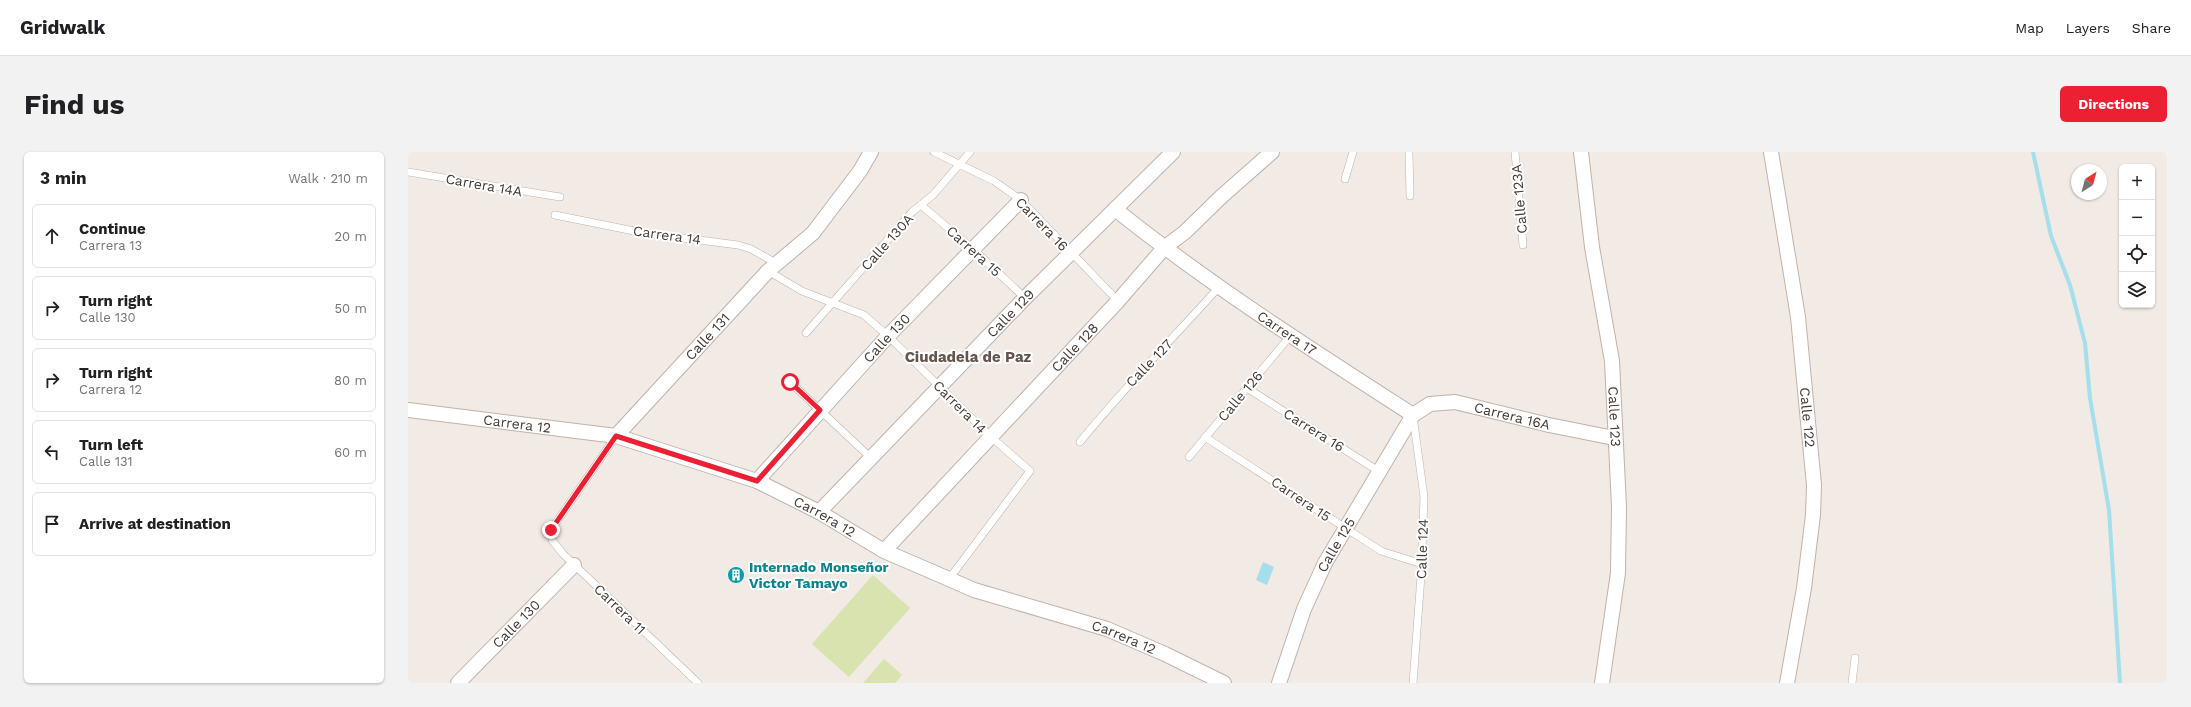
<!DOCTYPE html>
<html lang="en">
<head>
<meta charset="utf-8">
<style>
	body { margin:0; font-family:"Work Sans",sans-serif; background:#f2f2f2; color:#202124 }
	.controls { position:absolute; right:12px; top:12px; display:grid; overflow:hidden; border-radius:6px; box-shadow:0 1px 3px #0004 }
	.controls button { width:36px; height:36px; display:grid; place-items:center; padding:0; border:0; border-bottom:1px solid #e0e0e0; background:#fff; color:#202124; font:20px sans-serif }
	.compass { position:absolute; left:1663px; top:12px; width:36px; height:36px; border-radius:50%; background:#fff; box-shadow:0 1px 3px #0004; rotate:36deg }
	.stop { position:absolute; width:12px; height:12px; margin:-9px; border:3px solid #ec2032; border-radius:50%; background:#fff }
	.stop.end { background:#ec2032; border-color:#fff; box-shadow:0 1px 4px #0008 }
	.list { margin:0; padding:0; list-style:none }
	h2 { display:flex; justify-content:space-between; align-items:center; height:52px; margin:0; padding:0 16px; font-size:17px }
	h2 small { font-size:13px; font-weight:400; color:#757577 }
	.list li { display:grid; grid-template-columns:26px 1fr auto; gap:12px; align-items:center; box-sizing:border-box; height:64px; margin:0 8px 8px; padding:0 8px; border:1px solid #e0e0e0; border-radius:6px }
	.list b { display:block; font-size:15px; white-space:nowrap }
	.list p { margin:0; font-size:13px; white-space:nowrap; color:#757577 }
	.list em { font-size:13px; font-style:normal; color:#757577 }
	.icon { flex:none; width:22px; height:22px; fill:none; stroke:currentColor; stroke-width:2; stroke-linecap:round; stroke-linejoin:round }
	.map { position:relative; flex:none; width:1759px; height:531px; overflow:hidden; border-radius:6px }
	header { display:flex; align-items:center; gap:24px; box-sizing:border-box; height:56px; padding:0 20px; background:#fff; border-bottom:1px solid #e0e0e0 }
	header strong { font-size:19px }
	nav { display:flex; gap:22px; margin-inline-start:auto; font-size:14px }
	.intro { display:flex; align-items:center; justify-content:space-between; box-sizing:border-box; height:96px; padding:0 24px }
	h1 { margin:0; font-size:28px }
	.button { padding:10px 18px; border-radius:6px; background:#ec2032; color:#fff; font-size:14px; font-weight:700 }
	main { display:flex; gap:24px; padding:0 24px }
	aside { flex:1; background:#fff; border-radius:6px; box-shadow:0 1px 3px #0004 }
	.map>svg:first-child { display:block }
	.green { fill:#d8e3af }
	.water { fill:#a4dfeb }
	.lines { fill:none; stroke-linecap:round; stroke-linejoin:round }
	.stream { stroke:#a4dfeb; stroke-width:4 }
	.lane-casing { stroke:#bfb3ab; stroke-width:8 }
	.street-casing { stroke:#bfb3ab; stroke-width:16 }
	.lane { stroke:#fff; stroke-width:7 }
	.street { stroke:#fff; stroke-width:14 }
	.route { stroke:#ec2032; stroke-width:5 }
	.labels { text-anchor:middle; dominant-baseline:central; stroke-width:4; stroke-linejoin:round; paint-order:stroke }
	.street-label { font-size:14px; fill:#433a35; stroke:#fff }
	.culture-label { font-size:14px; font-weight:bold; fill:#0d838f; stroke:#fff; text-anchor:start }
	.neighbourhood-label { font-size:15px; font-weight:bold; fill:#65554d; stroke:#fff }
</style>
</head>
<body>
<header>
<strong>Gridwalk</strong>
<nav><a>Map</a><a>Layers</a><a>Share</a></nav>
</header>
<div class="intro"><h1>Find us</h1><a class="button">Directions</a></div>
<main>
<aside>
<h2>3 min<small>Walk · 210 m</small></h2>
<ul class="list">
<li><svg class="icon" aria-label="ahead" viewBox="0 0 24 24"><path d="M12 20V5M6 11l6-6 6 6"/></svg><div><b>Continue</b><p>Carrera 13</p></div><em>20 m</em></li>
<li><svg class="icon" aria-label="right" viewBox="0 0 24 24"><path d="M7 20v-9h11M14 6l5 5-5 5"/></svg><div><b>Turn right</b><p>Calle 130</p></div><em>50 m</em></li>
<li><svg class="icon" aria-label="right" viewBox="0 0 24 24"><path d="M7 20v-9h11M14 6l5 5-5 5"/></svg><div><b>Turn right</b><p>Carrera 12</p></div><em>80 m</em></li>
<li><svg class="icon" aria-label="left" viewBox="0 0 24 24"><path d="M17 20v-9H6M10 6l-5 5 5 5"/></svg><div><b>Turn left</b><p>Calle 131</p></div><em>60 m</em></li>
<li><svg class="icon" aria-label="arrive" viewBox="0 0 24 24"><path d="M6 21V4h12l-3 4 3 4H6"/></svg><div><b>Arrive at destination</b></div></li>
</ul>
</aside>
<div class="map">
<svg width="1759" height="531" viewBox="0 0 1759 531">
	<rect width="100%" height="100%" fill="#f1eae5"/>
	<g class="green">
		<path d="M 465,423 L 502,456 L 441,525 L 404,492 Z"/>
		<path d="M 476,507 L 494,523 L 487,531 L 455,531 Z"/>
	</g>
	<path class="water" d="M 855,410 L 866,415 L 859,433 L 848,428 Z"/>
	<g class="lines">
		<path class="stream" d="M 1625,0 L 1643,84 L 1662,133 L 1677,191 L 1682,246 L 1701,358 L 1712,531"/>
		<g class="lane-casing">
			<g id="lane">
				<path d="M 526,0 L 586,29 L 613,48 L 710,149"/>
				<path d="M 1001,0 L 1002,44"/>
				<path d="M 1107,0 L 1115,93"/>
				<path d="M 0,20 L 152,45"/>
				<path d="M 937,27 L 945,0"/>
				<path d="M 513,53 L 566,98 L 617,146"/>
				<path d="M 147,63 L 236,81 L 330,93 L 343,97 L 368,111"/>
				<path d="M 360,119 L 394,139 L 456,163 L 480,184 L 582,284 L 622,319 L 541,427"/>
				<path d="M 398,181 L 504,60 L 525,43 L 562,0"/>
				<path d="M 382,230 L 463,306"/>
				<path d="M 839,236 L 972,320"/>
				<path d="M 208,284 L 143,378 L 144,388 L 155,402 L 290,531"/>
				<path d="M 797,285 L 973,399 L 1014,412"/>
				<path d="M 672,290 C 716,236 765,186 812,134"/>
				<path d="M 781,305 L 883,183"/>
				<path d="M 1005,531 L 1013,424 L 1016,345 L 1005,264"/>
				<path d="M 1444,531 L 1447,506"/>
			</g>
		</g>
		<g class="street-casing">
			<g id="street">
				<path id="s1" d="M 1173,0 L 1184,95 L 1204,209 L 1211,355 L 1210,421 L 1194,531"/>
				<path id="s2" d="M 1363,0 L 1390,165 L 1406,333 L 1405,363 L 1396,436 L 1379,531"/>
				<path id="s3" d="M 707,57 C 802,133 904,198 1005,263"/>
				<path id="s4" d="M 0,258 L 208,284 L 349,329 L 411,360 L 476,399 L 541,427 L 566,438 L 699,477 L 757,502 L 816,531"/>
				<path id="s5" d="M 208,284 L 360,119 L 405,81 L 452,19 L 463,0"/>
				<path id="s6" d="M 349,329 L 480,184 L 613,48"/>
				<path id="s7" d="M 411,360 L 617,146 L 765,0"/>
				<path id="s8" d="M 476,399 L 710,149 L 756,96 L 777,80 L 814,44 L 864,0"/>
				<path id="s9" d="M 50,531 L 166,413"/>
				<path id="s10" d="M 871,531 L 896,457 L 917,411 L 1005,263 L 1022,252 L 1047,250 L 1141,273 L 1206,286"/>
			</g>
		</g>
		<use href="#lane" class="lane"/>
		<use href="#street" class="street"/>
	</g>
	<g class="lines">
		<path class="route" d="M 143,378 L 208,284 L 349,329 L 412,258 L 382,230"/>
	</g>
	<defs>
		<g id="building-disc" transform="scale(0.9)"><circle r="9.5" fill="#0f9aa8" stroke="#fff"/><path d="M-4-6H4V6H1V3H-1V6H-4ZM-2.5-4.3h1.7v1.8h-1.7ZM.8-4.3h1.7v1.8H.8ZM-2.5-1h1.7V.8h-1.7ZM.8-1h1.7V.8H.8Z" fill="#fff"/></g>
	</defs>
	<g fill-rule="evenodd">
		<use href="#building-disc" x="328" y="423"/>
	</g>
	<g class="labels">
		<g class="street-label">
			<text transform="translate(76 33) rotate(10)">Carrera 14A</text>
			<text transform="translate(1111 47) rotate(-95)">Calle 123A</text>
			<text transform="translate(634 72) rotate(46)">Carrera 16</text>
			<text transform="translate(259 83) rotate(8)">Carrera 14</text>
			<text transform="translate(479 90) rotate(-48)">Calle 130A</text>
			<text transform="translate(566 99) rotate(42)">Carrera 15</text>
			<text stroke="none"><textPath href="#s7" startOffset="276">Calle 129</textPath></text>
			<text stroke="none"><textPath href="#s3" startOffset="212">Carrera 17</textPath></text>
			<text stroke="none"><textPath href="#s5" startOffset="135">Calle 131</textPath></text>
			<text stroke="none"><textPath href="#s6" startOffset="193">Calle 130</textPath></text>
			<text stroke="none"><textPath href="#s8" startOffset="279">Calle 128</textPath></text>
			<text transform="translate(741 211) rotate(-46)">Calle 127</text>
			<text transform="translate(832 244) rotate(-50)">Calle 126</text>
			<text transform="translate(552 255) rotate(45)">Carrera 14</text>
			<text stroke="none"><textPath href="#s10" startOffset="405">Carrera 16A</textPath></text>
			<text stroke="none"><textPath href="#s1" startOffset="267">Calle 123</textPath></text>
			<text stroke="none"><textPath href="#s2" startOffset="268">Calle 122</textPath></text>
			<text stroke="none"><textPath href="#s4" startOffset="110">Carrera 12</textPath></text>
			<text transform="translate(906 278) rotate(32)">Carrera 16</text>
			<text transform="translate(893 347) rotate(34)">Carrera 15</text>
			<text stroke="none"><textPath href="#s4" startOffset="434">Carrera 12</textPath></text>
			<text stroke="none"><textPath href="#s10" startOffset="150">Calle 125</textPath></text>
			<text transform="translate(1014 397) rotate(-88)">Calle 124</text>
			<text transform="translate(212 457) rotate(44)">Carrera 11</text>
			<text stroke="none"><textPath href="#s9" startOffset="83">Calle 130</textPath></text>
			<text stroke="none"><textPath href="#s4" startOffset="758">Carrera 12</textPath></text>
		</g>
		<g class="culture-label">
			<text x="341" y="415">Internado Monseñor<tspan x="341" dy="16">Victor Tamayo</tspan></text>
		</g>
		<g class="neighbourhood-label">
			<text x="560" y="205">Ciudadela de Paz</text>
		</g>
	</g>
</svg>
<div class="controls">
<button>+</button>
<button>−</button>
<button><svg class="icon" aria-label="locate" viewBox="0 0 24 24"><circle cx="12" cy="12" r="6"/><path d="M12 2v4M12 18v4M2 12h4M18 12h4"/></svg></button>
<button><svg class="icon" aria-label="layers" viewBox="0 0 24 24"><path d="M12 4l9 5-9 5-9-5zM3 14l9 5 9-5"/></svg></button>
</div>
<svg class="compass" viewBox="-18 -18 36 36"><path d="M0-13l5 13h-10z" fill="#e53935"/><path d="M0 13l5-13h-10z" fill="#757577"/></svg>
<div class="stop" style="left:382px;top:230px"></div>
<div class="stop end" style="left:143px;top:378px"></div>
</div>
</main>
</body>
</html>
